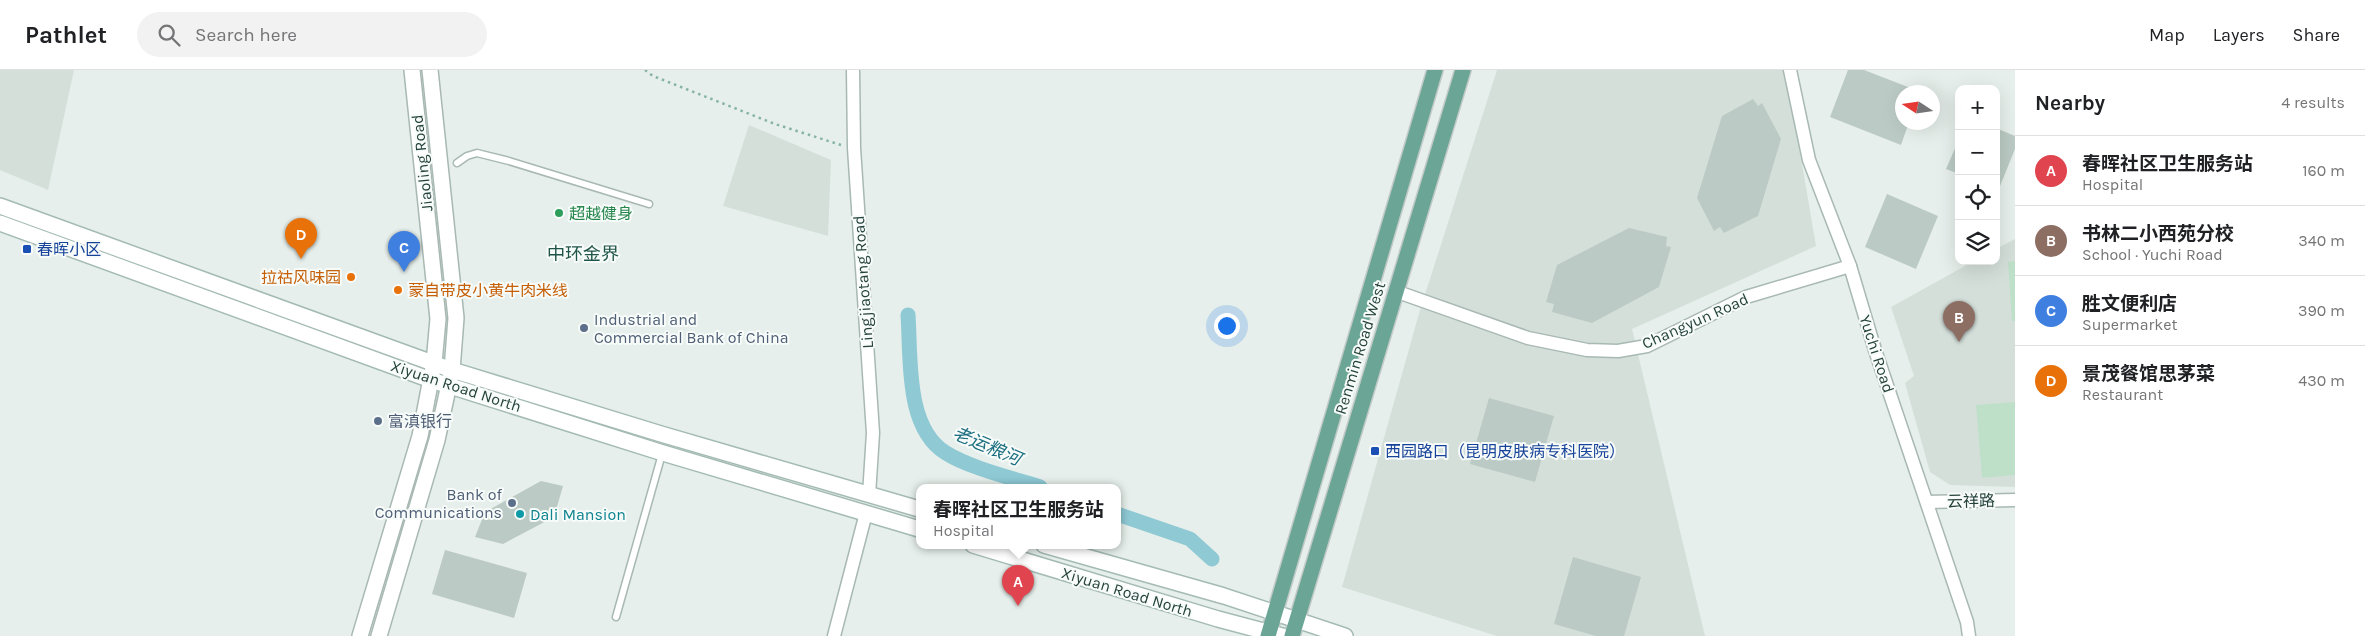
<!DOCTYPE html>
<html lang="en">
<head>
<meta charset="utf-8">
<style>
	body { margin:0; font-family:Karla,"Noto Sans SC",sans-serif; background:#f2f2f2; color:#202124 }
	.controls { position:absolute; right:15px; top:15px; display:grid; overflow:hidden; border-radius:10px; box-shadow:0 5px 20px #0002 }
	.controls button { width:45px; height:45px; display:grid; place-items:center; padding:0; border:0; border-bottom:1px solid #e0e0e0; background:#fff; color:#202124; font:25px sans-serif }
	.compass { position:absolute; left:1895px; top:15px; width:45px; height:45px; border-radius:50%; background:#fff; box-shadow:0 5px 20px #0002; rotate:282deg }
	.you { position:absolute; left:1226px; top:255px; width:18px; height:18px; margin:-12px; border:4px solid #fff; border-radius:50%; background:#1a73e8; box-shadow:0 0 0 8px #1a73e833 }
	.badge { display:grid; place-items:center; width:32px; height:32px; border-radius:50%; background:#db2777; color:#fff; font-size:16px; font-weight:700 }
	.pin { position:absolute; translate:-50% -41px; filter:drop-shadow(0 1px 2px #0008) }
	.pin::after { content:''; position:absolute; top:26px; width:18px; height:15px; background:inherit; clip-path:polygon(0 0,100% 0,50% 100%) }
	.popup { position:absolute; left:916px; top:414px; width:205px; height:65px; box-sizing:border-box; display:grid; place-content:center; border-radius:10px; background:#fff; filter:drop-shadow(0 1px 4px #0005); font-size:16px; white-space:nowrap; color:#757577 }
	.popup b { font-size:19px; color:#202124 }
	.popup::after { content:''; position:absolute; left:50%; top:100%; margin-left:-10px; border:10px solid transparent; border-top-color:#fff }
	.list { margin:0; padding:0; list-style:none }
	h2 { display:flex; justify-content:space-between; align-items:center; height:65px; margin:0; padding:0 20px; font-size:21px }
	h2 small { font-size:16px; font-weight:400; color:#757577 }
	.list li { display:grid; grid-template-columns:32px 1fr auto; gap:15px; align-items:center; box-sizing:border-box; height:70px; padding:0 20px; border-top:1px solid #e0e0e0 }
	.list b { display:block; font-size:19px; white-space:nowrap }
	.list p { margin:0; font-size:16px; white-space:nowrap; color:#757577 }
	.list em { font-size:16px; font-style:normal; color:#757577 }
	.icon { flex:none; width:28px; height:28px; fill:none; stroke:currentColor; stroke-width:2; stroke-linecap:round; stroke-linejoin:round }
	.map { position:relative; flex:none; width:2015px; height:566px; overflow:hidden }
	header { display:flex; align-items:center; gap:30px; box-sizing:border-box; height:70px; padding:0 25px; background:#fff; border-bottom:1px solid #e0e0e0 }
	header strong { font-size:24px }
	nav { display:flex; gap:28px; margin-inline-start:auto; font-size:18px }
	.search { width:350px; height:45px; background:#f2f2f2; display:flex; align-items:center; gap:12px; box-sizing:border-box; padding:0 18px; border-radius:28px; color:#757577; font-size:19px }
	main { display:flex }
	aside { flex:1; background:#fff }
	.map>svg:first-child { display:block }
	.built { fill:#d4dfda }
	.green { fill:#bfe0c8 }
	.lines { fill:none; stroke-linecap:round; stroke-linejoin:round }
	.canal { stroke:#8ec9d4; stroke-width:15 }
	.building { fill:#bbcac4 }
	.service-casing { stroke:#a8b8b2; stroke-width:9 }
	.minor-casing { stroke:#a8b8b2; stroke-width:15 }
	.tertiary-casing { stroke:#a8b8b2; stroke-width:18 }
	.secondary-casing { stroke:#a4bbb3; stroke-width:18 }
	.primary-casing { stroke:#c2cac8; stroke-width:18 }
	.path { stroke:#86b3a5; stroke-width:2.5; stroke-dasharray:2.5 4; stroke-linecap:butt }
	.service { stroke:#fff; stroke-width:6 }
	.minor { stroke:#fff; stroke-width:12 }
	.tertiary { stroke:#fff; stroke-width:15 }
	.secondary { stroke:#fff; stroke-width:15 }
	.primary { stroke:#6aa596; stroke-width:15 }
	.leisure-dot { fill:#2e9e5b; stroke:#f7fbf9; stroke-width:2 }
	.transit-dot { fill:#1a4fb4; stroke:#f7fbf9; stroke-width:2 }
	.food-dot { fill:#e8710a; stroke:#f7fbf9; stroke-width:2 }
	.service-dot { fill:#5c6f8a; stroke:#f7fbf9; stroke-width:2 }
	.culture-dot { fill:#0f9aa8; stroke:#f7fbf9; stroke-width:2 }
	.labels { text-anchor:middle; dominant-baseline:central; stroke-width:4; stroke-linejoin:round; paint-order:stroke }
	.street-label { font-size:16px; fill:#24423a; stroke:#f7fbf9 }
	.leisure-label { font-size:16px; fill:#27864d; stroke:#f7fbf9; text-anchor:start }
	.transit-label { font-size:16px; fill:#164399; stroke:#f7fbf9; text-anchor:start }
	.food-label { font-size:16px; fill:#c56008; stroke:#f7fbf9; text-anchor:end }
	.service-label { font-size:16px; fill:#4e5e75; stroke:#f7fbf9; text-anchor:start }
	.culture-label { font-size:16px; fill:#0d838f; stroke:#f7fbf9; text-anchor:start }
	.neighbourhood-label { font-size:18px; fill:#1f5548; stroke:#f7fbf9 }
	.water-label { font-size:18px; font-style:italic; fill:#1c6f80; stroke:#f7fbf9 }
</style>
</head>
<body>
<header>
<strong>Pathlet</strong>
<div class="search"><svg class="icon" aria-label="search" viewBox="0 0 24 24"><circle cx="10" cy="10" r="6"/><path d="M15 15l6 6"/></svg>Search here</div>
<nav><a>Map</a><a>Layers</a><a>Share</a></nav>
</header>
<main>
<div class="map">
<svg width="2015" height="566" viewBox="0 0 2015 566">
	<rect width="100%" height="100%" fill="#e6efeb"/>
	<g class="built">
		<path d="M 0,0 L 74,0 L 48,120 L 0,100 Z"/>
		<path d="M 1497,0 L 1786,0 L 1816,176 L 1632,259 L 1705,566 L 1497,566 L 1342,517 L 1420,240 Z"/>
		<path d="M 749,55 L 831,90 L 828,166 L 723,136 Z"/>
		<path d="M 2015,169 L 2015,417 L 1950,415 L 1930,402 L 1905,313 L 1914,306 L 1891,237 L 1974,191 L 1996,191 L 1996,179 Z"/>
	</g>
	<g class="green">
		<path d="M 2015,191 L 2015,251 L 2012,251 L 2008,192 Z"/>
		<path d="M 2015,332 L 2015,405 L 1982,408 L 1976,335 Z"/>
	</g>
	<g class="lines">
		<g class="canal">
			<path d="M 908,245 C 911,288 905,358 946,383 C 970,398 1012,408 1040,417"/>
			<path d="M 1117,444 L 1190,469 L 1212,489"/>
		</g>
	</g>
	<g class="building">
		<path d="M 1848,0 L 1864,0 L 1921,22 L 1902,22 L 1902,52 L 1909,52 L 1901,75 L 1830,47 Z"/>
		<path d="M 1753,29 L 1758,36 L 1762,33 L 1781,69 L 1758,146 L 1724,163 L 1720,157 L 1714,161 L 1697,128 L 1722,46 Z"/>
		<path d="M 1996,58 L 2015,66 L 2015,79 L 1998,121 Z"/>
		<path d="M 1959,69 L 1959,104 L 1946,99 Z"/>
		<path d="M 1887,124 L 1938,146 L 1916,199 L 1865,177 Z"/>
		<path d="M 1629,158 L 1667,167 L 1666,176 L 1671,177 L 1659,217 L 1592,253 L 1552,242 L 1554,234 L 1546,232 L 1557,195 Z"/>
		<path d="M 1489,328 L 1554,346 L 1535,412 L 1470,394 Z"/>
		<path d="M 541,411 L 563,416 L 554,447 L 503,474 L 475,467 L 485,442 Z"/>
		<path d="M 445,480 L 527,503 L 514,548 L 432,524 Z"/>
		<path d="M 1573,487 L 1641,507 L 1624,566 L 1596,566 L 1554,554 Z"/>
	</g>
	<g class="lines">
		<g class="service-casing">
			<g id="service">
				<path d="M 457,93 L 467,86 L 477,83 L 509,91 L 649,134"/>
				<path d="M 616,547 L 662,384"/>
			</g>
		</g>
		<g class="minor-casing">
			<g id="minor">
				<path d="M 853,0 L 854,78 L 873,363 L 869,425"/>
				<path d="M 1790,0 L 1809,90 L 1850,196 L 1875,280 L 1967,552 L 1969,566"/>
				<path d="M 1395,221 L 1528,268 L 1587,280 L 1618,281 L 1647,276 L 1746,227 L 1850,196"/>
				<path d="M 1927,432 L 2015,430"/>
				<path d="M 834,566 L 866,443"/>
			</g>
		</g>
		<g class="tertiary-casing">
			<g id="tertiary">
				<path d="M 360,566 L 420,366 L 434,293 L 438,249 L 412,0"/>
				<path d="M 379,566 L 437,370 L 452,300 L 456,248 L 430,0"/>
			</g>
		</g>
		<g class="secondary-casing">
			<g id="secondary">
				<path d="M 0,136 L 452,300 L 661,364 L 919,439"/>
				<path d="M 0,153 L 431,310 L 663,383 L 919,459"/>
				<path d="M 973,475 L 1218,549 L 1282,566"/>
				<path d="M 1044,475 L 1224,526 L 1345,566"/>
			</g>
		</g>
		<g class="primary-casing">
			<g id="primary">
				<path d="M 1268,566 L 1435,0"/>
				<path d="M 1292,566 L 1463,0"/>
			</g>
		</g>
		<path class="path" d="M 645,0 L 653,6 L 775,54 L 841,75"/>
		<use href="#service" class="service"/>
		<use href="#minor" class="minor"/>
		<use href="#tertiary" class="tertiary"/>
		<use href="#secondary" class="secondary"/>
		<use href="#primary" class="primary"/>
	</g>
	<circle class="leisure-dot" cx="559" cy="143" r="5"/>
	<g class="transit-dot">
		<rect x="22" y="174" width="10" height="10" rx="2.5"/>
		<rect x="1370" y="376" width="10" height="10" rx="2.5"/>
	</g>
	<g class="food-dot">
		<circle cx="351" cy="207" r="5"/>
		<circle cx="398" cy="220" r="5"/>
	</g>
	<g class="service-dot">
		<circle cx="584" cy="258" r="5"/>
		<circle cx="378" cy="351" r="5"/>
		<circle cx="512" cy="433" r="5"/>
	</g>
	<circle class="culture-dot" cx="520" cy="444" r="5"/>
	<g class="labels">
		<g class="street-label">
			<text transform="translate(422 93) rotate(-96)">Jiaoling Road</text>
			<text transform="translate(863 212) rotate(-94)">Lingjiaotang Road</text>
			<text transform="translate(1695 251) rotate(-24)">Changyun Road</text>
			<text transform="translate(1360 278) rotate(-73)">Renmin Road West</text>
			<text transform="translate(1877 284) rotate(72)">Yuchi Road</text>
			<text transform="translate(456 316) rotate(18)">Xiyuan Road North</text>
			<text transform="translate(1971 431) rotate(-1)">云祥路</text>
			<text transform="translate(1127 522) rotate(17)">Xiyuan Road North</text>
		</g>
		<g class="leisure-label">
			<text x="569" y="143">超越健身</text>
		</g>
		<g class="transit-label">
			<text x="37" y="179">春晖小区</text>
			<text x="1385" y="381">西园路口（昆明皮肤病专科医院）</text>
		</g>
		<g class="food-label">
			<text x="341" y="207">拉祜风味园</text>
			<text x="408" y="220" text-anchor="start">蒙自带皮小黄牛肉米线</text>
		</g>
		<g class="service-label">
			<text x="594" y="249">Industrial and<tspan x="594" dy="18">Commercial Bank of China</tspan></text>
			<text x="388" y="351">富滇银行</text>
			<text x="502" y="424" text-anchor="end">Bank of<tspan x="502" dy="18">Communications</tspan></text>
		</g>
		<g class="culture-label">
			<text x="530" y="444">Dali Mansion</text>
		</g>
		<g class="neighbourhood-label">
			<text x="583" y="184">中环金界</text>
		</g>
		<g class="water-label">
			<text transform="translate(987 376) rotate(23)">老运粮河</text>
		</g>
	</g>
</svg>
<div class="controls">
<button>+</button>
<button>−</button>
<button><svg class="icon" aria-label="locate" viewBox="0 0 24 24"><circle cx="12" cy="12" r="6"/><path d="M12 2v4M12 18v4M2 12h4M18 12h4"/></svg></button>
<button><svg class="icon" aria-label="layers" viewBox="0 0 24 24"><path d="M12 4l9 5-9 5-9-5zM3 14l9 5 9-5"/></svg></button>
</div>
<svg class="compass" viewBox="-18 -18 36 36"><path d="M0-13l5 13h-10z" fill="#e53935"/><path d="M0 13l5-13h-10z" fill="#757577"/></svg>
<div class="you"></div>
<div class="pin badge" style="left:1018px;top:536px;background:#e0444e">A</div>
<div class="popup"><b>春晖社区卫生服务站</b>Hospital</div>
<div class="pin badge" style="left:1959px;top:272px;background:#8d6e63">B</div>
<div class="pin badge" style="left:404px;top:202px;background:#3f7fe0">C</div>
<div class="pin badge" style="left:301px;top:189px;background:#e8710a">D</div>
</div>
<aside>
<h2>Nearby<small>4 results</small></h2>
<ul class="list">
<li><span class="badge" style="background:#e0444e">A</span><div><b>春晖社区卫生服务站</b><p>Hospital</p></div><em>160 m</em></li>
<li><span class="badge" style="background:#8d6e63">B</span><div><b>书林二小西苑分校</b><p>School · Yuchi Road</p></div><em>340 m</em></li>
<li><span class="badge" style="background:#3f7fe0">C</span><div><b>胜文便利店</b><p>Supermarket</p></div><em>390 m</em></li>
<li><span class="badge" style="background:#e8710a">D</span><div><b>景茂餐馆思茅菜</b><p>Restaurant</p></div><em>430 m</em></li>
</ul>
</aside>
</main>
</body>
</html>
